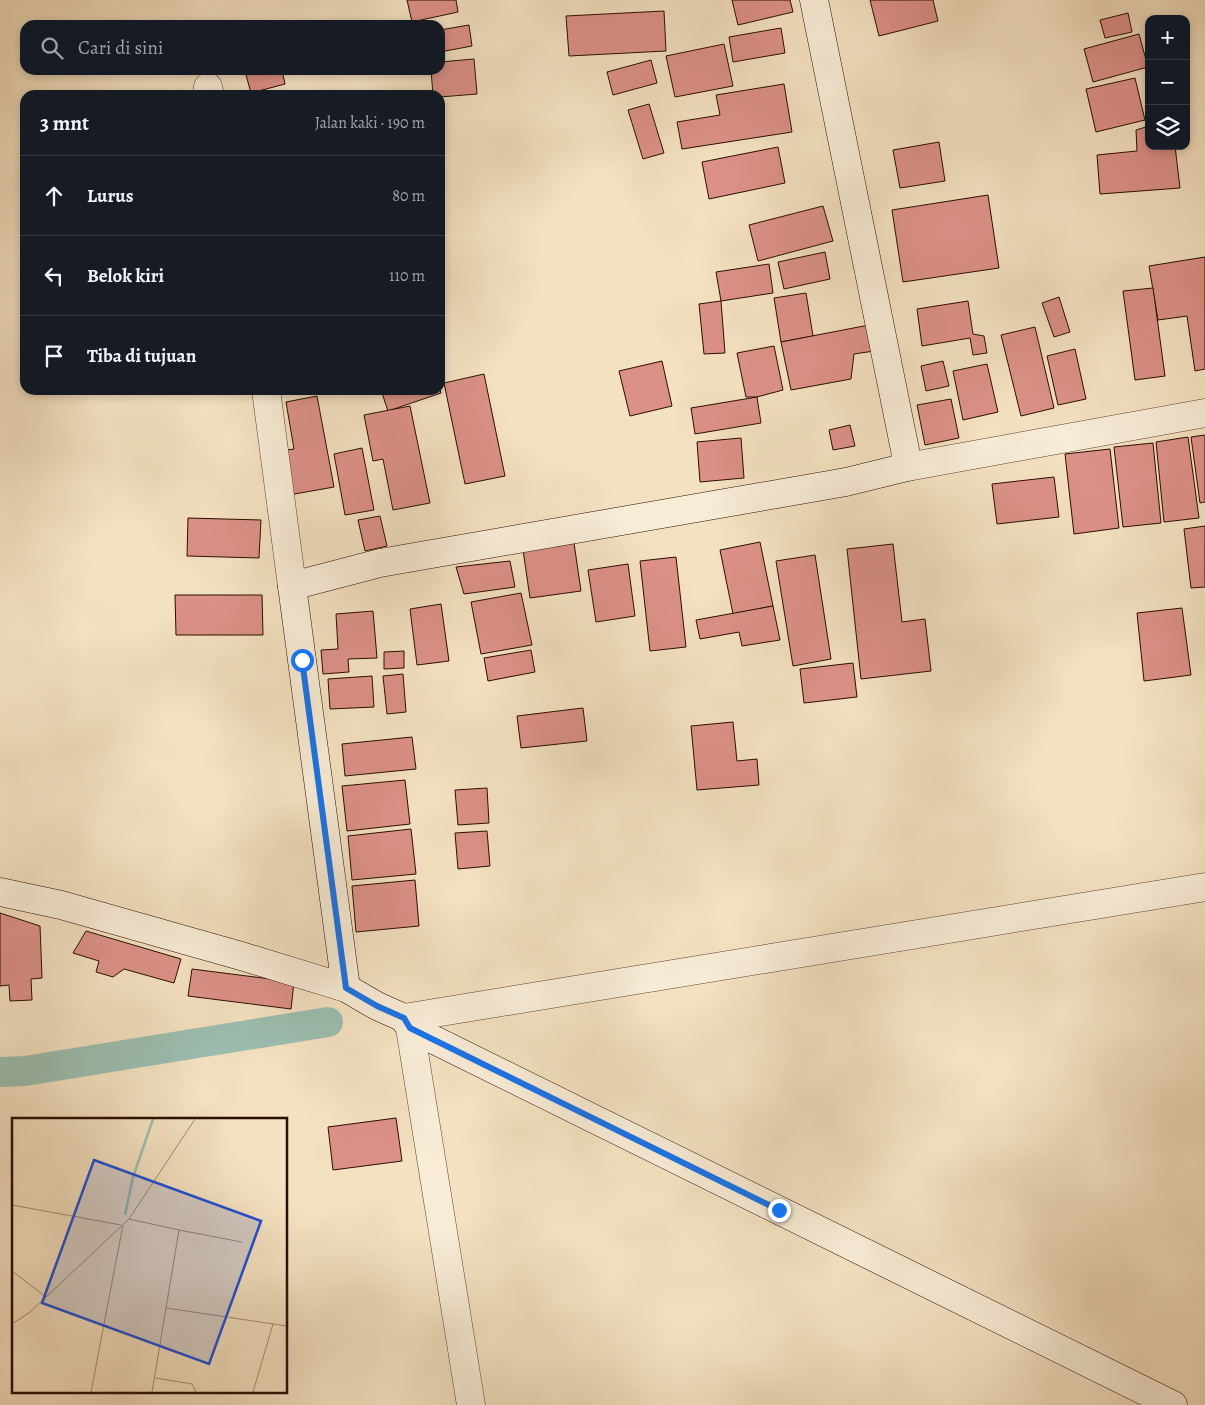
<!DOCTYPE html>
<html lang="id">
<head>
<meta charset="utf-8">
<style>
	body { margin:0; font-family:Alegreya,serif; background:#242831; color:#f1f3f6 }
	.controls { position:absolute; right:15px; top:15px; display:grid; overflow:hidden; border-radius:10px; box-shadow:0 2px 8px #0003 }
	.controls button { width:45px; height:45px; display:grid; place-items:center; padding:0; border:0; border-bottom:1px solid #363941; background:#171b24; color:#f1f3f6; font:25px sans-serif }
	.stop { position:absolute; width:15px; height:15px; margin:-11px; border:4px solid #1a73e8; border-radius:50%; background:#fff }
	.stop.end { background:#1a73e8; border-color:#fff; box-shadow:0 1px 5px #0008 }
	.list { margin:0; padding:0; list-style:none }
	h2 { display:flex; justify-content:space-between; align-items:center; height:65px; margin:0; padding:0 20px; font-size:21px }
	h2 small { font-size:16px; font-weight:400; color:#9ea1a6 }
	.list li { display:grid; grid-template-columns:32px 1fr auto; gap:15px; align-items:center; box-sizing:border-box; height:80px; padding:0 20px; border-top:1px solid #363941 }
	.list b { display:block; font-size:19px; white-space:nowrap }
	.list em { font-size:16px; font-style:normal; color:#9ea1a6 }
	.icon { flex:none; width:28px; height:28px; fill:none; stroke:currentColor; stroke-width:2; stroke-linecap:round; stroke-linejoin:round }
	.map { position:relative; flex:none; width:1205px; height:1405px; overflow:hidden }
	.search { position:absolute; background:#171b24; box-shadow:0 2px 8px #0003; left:20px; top:20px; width:425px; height:55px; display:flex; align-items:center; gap:12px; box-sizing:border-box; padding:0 18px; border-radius:15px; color:#9ea1a6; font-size:19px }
	.panel { position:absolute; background:#171b24; box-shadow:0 2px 8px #0003; left:20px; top:90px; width:425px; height:305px; border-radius:15px }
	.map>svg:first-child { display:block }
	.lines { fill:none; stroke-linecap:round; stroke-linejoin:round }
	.canal { stroke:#9cbeb0; stroke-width:30 }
	.building { fill:#dc9188; stroke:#2a0c01 }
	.street-casing { stroke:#5c4131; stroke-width:29 }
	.secondary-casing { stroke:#2a0c01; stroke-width:29 }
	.street { stroke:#f8ecd7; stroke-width:28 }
	.secondary { stroke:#f8ecd7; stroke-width:28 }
	.route { stroke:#1a73e8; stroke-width:6 }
	.inset-river { fill:none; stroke:#9cbeb0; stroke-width:2.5 }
	.inset-road { fill:none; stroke:#a38c74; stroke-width:1 }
	.view { fill:#1d4ed8; fill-opacity:0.15; stroke:#1d4ed8; stroke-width:2.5 }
	.inset-edge { fill:none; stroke:#2a0c01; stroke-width:2.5 }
</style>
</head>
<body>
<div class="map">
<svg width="1205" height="1405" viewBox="0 0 1205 1405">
	<rect width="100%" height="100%" fill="#f4e1c1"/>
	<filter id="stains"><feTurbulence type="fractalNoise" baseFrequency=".004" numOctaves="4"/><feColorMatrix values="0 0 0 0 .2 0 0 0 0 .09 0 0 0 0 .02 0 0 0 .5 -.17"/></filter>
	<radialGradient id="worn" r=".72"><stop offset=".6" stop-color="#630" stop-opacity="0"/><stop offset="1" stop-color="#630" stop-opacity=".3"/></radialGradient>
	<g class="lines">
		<path class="canal" d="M 0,1072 L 25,1071 L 328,1022"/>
	</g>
	<g class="building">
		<path d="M 407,0 L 456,0 L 458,12 L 412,22 Z"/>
		<path d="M 732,0 L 790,0 L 793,12 L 738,25 Z"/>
		<path d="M 870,0 L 933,0 L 938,21 L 879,36 Z"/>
		<path d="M 664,11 L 666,51 L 569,56 L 566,16 Z"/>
		<path d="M 1128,13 L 1132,32 L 1105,38 L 1100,20 Z"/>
		<path d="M 469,25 L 472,46 L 440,52 L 440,30 Z"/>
		<path d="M 781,28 L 785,53 L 733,62 L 729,37 Z"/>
		<path d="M 1139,34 L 1148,67 L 1093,82 L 1084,49 Z"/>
		<path d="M 724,44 L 733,86 L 675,97 L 666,56 Z"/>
		<path d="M 474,59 L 477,94 L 440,97 L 440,95 L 433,95 L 431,70 L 440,70 L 440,62 Z"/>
		<path d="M 651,60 L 657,83 L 613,95 L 607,72 Z"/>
		<path d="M 264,70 L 282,70 L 285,84 L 251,93 L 246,75 Z"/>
		<path d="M 1135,78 L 1145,120 L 1096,132 L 1086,89 Z"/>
		<path d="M 784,84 L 792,132 L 682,149 L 677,122 L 720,115 L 716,95 Z"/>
		<path d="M 649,104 L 664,153 L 643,159 L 628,110 Z"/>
		<path d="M 1149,126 L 1149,146 L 1175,146 L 1180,188 L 1100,194 L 1097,155 L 1137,151 L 1136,130 Z"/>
		<path d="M 939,142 L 945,181 L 900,188 L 893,150 Z"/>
		<path d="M 778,147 L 785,183 L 709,199 L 702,162 Z"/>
		<path d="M 988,195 L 999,268 L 903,282 L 892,210 Z"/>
		<path d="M 823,206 L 833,241 L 758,261 L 749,225 Z"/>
		<path d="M 825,252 L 830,279 L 784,289 L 778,262 Z"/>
		<path d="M 1205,257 L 1205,369 L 1195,371 L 1187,316 L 1158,320 L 1149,266 Z"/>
		<path d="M 769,264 L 773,293 L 721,301 L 716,272 Z"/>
		<path d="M 1153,288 L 1165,376 L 1135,380 L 1123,291 Z"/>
		<path d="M 806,293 L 813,336 L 781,342 L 774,298 Z"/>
		<path d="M 1059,297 L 1070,332 L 1054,337 L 1042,303 Z"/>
		<path d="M 721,301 L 725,353 L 704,354 L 699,304 Z"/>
		<path d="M 968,301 L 973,334 L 984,336 L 987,353 L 973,355 L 970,338 L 922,346 L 917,309 Z"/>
		<path d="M 869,325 L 874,351 L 854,354 L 851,379 L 791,390 L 781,342 Z"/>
		<path d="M 1035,327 L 1054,408 L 1021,416 L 1001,335 Z"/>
		<path d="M 774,346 L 783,390 L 757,397 L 746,397 L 737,353 Z"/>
		<path d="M 1075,349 L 1086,399 L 1058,405 L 1047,356 Z"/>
		<path d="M 662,361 L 672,406 L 630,416 L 619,371 Z"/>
		<path d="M 943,361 L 949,386 L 926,391 L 921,366 Z"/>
		<path d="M 987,364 L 998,412 L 963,420 L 953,371 Z"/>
		<path d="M 484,374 L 505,476 L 465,484 L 444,383 Z"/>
		<path d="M 381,390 L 440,390 L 441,393 L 388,411 Z"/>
		<path d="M 317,396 L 334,487 L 289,495 L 281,451 L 294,449 L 286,402 Z"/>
		<path d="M 757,397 L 761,423 L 695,434 L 691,408 Z"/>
		<path d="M 951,399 L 959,438 L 925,445 L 917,405 Z"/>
		<path d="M 410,406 L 430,503 L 393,510 L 383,459 L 373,461 L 364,415 Z"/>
		<path d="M 850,425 L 855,446 L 833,450 L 829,430 Z"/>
		<path d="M 1205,435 L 1205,502 L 1200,503 L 1191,437 Z"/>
		<path d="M 1188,437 L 1199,518 L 1164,522 L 1156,442 Z"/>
		<path d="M 741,438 L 744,478 L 700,482 L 697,442 Z"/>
		<path d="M 1153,443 L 1161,523 L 1123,527 L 1114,447 Z"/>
		<path d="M 362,448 L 374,510 L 345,515 L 334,454 Z"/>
		<path d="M 1110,449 L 1119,528 L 1074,534 L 1065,454 Z"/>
		<path d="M 1054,477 L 1059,517 L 997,524 L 992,484 Z"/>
		<path d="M 380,516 L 387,546 L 365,551 L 358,520 Z"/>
		<path d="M 188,518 L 261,520 L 259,558 L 187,556 Z"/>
		<path d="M 1205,526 L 1205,587 L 1191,588 L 1184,529 Z"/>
		<path d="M 760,542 L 773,606 L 733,614 L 720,550 Z"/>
		<path d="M 574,543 L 581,591 L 530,598 L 523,550 Z"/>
		<path d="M 893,544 L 902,622 L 925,619 L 931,671 L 861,679 L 847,549 Z"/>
		<path d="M 815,555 L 831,659 L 793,666 L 776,561 Z"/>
		<path d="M 676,557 L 686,647 L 650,651 L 640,561 Z"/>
		<path d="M 510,561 L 515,587 L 464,594 L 456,567 Z"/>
		<path d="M 628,564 L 635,616 L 596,622 L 588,570 Z"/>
		<path d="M 521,593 L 532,645 L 481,654 L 471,602 Z"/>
		<path d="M 175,595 L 262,595 L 263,635 L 176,635 Z"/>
		<path d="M 441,604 L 449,661 L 417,665 L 410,609 Z"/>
		<path d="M 773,606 L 780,640 L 742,646 L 739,632 L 700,639 L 696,620 Z"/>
		<path d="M 1182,608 L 1191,675 L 1144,681 L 1137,613 Z"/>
		<path d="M 373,611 L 377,658 L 348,659 L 349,672 L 323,674 L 321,650 L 338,649 L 336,614 Z"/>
		<path d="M 531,650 L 535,672 L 488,681 L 484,658 Z"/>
		<path d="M 404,651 L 404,668 L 384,669 L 384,652 Z"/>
		<path d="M 853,663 L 857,697 L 804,703 L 800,669 Z"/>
		<path d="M 403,674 L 406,712 L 387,714 L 383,676 Z"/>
		<path d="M 372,676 L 374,707 L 330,709 L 328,679 Z"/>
		<path d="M 583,708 L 587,741 L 521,748 L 517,716 Z"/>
		<path d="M 733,722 L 737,761 L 757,759 L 759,785 L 697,790 L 691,726 Z"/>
		<path d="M 412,737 L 416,769 L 345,776 L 342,744 Z"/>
		<path d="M 405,780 L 410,824 L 347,831 L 342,786 Z"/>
		<path d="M 487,788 L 489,823 L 458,825 L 455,790 Z"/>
		<path d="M 411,829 L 416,874 L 352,880 L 348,836 Z"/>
		<path d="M 487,831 L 490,866 L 458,869 L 455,833 Z"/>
		<path d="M 415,880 L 419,926 L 356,932 L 352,886 Z"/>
		<path d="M 0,913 L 40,926 L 42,978 L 31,979 L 32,1000 L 10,1001 L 9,985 L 0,986 Z"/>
		<path d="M 86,931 L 181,959 L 174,983 L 124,969 L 113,977 L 96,972 L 99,961 L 73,953 Z"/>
		<path d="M 192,969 L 294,982 L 291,1009 L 188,996 Z"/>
		<path d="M 396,1118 L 402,1161 L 333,1170 L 328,1127 Z"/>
	</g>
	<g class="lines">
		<g class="street-casing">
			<g id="street">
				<path d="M 208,87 L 210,95"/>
				<path d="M 266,390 L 292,586"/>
				<path d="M 907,467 L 1205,413"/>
				<path d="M 404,1018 L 1205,887"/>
				<path d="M 410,1028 L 471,1405"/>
			</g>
		</g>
		<g class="secondary-casing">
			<g id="secondary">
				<path d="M 0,892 L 61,905 L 241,956 L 346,988 L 377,1006 L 404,1018 L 410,1028 L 1173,1405"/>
				<path d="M 346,988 L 292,586 L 380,563 L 846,482 L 907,467 L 905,450 L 814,0"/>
			</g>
		</g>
		<use href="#street" class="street"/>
		<use href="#secondary" class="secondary"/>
	</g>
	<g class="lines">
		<path class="route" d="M 302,660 L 346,988 L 377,1006 L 404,1018 L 410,1028 L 779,1210"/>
	</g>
	<g transform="translate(12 1118)">
		<rect width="275" height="275" fill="#f4e1c1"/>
		<path class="inset-river" d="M 113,97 L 121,59 L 141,1"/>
		<path class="inset-road" d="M 0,87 L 109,107M 117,101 L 167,112 L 154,190 L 275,208M 167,112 L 230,124M 0,153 L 34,179M 0,206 L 17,195 L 117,101 L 183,1M 143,260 L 180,266 L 184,274M 79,274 L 111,107M 140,274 L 154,190M 241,274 L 261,206"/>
		<path class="view" d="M 82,42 L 249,103 L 197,246 L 30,185 Z"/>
		<rect width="275" height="275" class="inset-edge"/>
	</g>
	<rect width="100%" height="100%" filter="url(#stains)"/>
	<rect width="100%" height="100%" fill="url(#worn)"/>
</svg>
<div class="controls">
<button>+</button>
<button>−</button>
<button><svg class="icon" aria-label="layers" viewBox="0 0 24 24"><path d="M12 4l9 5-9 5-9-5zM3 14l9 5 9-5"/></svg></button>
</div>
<div class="stop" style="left:302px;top:660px"></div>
<div class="stop end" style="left:779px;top:1210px"></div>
<div class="search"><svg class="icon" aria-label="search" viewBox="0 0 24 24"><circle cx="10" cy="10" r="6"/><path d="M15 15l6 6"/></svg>Cari di sini</div>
<section class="panel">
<h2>3 mnt<small>Jalan kaki · 190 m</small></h2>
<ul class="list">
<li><svg class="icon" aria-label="ahead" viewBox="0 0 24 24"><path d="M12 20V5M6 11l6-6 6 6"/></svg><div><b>Lurus</b></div><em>80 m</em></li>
<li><svg class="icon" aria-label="left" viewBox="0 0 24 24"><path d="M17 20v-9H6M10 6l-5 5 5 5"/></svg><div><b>Belok kiri</b></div><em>110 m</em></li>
<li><svg class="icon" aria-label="arrive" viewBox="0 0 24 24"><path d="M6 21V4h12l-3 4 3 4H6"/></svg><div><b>Tiba di tujuan</b></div></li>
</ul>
</section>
</div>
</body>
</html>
